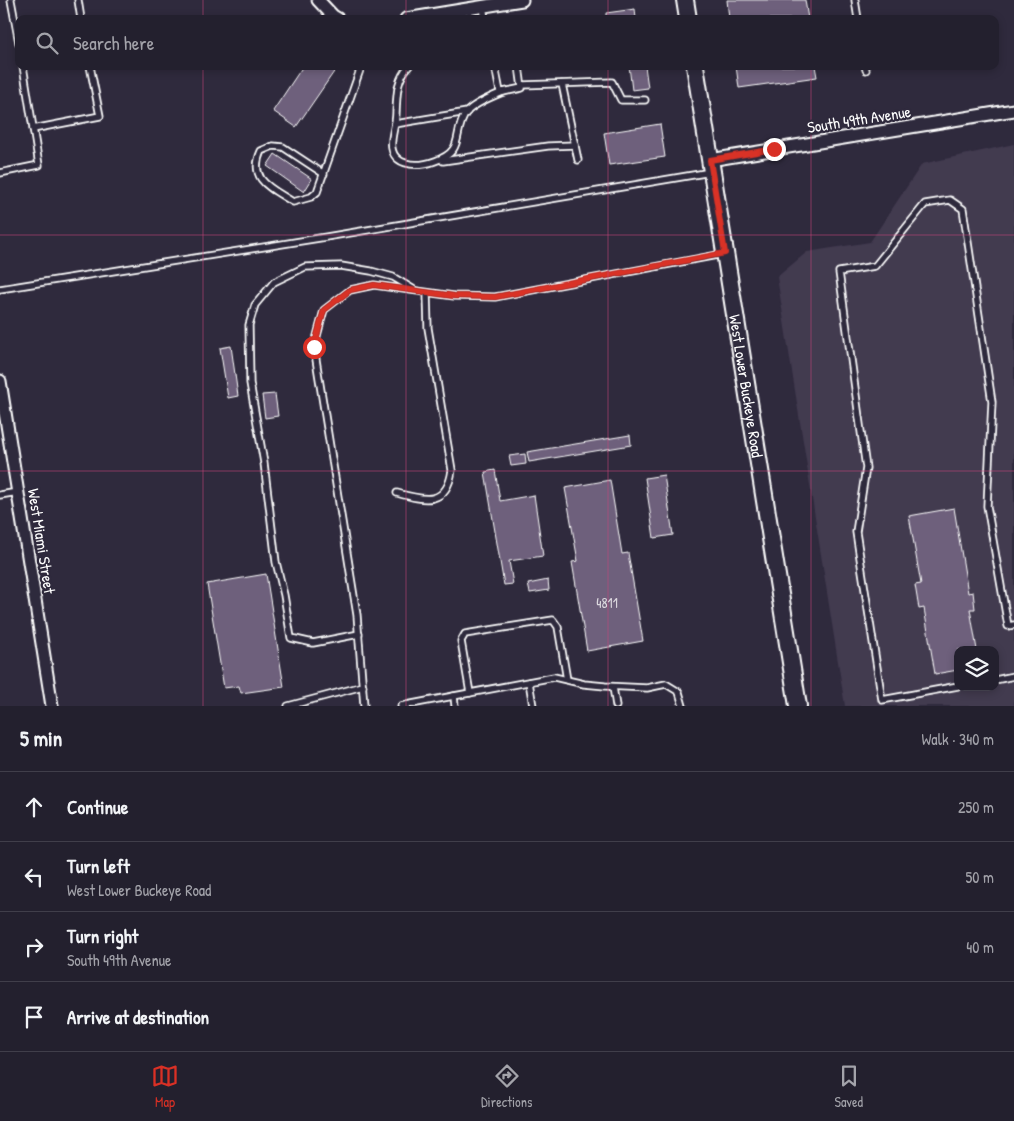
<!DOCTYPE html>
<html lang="en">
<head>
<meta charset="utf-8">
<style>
	body { margin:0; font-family:"Patrick Hand",sans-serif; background:#2b2836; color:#f1f3f6 }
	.controls { position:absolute; right:15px; bottom:15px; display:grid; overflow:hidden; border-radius:10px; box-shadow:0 2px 8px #0003 }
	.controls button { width:45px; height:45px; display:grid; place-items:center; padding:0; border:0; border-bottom:1px solid #403e4a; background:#23202e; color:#f1f3f6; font:25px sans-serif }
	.stop { position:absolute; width:15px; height:15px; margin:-11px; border:4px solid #d93025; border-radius:50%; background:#fff }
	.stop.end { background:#d93025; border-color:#fff; box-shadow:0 1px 5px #0008 }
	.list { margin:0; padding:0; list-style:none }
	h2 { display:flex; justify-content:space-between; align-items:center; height:65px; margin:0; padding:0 20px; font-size:21px }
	h2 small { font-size:16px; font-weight:400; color:#a3a3aa }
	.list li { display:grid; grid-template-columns:32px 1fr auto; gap:15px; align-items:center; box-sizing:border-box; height:70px; padding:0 20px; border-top:1px solid #403e4a }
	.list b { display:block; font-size:19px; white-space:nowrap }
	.list p { margin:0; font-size:16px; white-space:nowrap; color:#a3a3aa }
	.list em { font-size:16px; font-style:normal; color:#a3a3aa }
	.icon { flex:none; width:28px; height:28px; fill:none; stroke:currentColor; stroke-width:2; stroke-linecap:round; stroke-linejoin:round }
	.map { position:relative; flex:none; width:1014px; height:706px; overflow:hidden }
	.search { position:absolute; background:#23202e; box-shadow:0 2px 8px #0003; left:15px; right:15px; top:15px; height:55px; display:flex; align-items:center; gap:12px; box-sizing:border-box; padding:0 18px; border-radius:10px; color:#a3a3aa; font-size:19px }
	.sheet { height:345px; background:#23202e }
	nav { display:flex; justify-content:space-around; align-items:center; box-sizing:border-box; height:70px; border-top:1px solid #403e4a; background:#23202e; font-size:14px; color:#a3a3aa }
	nav a { display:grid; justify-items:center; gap:2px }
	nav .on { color:#d93025 }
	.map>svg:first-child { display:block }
	.built { fill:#423a50; fill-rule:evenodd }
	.building { fill:#6e607c; stroke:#fff }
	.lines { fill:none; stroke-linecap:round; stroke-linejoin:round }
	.lane-casing { stroke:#fff; stroke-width:9 }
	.street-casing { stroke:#fff; stroke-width:15 }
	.secondary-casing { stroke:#fff; stroke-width:20 }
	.lane { stroke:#2f2a3d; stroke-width:5.5 }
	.street { stroke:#2f2a3d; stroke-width:11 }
	.secondary { stroke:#2f2a3d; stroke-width:16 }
	.route { stroke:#d93025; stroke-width:6 }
	.grid { fill:none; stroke:#ce467c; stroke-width:1; stroke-opacity:0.55 }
	.labels { text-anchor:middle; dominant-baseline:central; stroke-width:4.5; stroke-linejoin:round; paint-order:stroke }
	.number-label { font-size:14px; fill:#dbd7de }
	.street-label { font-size:16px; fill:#fff; stroke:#2f2a3d }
</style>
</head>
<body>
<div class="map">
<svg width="1014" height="706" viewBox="0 0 1014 706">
	<rect width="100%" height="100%" fill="#2f2a3d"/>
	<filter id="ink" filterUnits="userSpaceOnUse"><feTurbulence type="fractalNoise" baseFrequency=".02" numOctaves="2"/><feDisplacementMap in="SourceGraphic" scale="10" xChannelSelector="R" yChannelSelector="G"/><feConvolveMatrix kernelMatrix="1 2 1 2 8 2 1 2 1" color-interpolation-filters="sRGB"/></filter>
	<g filter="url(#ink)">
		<path class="built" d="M 1014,144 L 1014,706 L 845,706 L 777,277 L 807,252 L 870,242 L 922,164 ZM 958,650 L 995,650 L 995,687 L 958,687 Z"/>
		<g class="building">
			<path d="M 727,0 L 805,0 L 808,19 L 729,19 Z"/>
			<path d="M 635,9 L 636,19 L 606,19 L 606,13 Z"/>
			<path d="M 303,66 L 338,66 L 296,127 L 273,111 Z"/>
			<path d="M 629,66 L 645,66 L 648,88 L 632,90 Z"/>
			<path d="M 736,66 L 815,66 L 817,77 L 739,88 Z"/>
			<path d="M 660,124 L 665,157 L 609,165 L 604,133 Z"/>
			<path d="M 275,154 L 312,179 L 304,192 L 267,166 Z"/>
			<path d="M 231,346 L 238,396 L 228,398 L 220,348 Z"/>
			<path d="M 275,394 L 278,416 L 265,418 L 262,395 Z"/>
			<path d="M 630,435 L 631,445 L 529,462 L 527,452 Z"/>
			<path d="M 525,454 L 526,464 L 511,466 L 509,456 Z"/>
			<path d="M 495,470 L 500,501 L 534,495 L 543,556 L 509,561 L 513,584 L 504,585 L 485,472 Z"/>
			<path d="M 664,475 L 673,535 L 654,538 L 645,478 Z"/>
			<path d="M 610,480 L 622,554 L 628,553 L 643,641 L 587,651 L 572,562 L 578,561 L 565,488 Z"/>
			<path d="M 954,508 L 968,593 L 973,592 L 975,609 L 970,609 L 977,650 L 958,650 L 958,670 L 935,674 L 924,608 L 919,609 L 915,585 L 921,584 L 909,516 Z"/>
			<path d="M 266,574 L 284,687 L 241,693 L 239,686 L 224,688 L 207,584 Z"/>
			<path d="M 548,580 L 549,590 L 530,593 L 528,584 Z"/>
		</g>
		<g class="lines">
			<g class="lane-casing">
				<g id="lane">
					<path d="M 11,0 L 19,43"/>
					<path d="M 78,0 L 81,19"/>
					<path d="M 855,0 L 858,19"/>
					<path d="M 483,6 L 485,19"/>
					<path d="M 409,66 C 396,80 397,95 396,113 C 396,122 393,130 392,139 C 388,166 416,168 435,161 C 466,151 452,133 466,113 C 472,105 493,96 503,92"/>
					<path d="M 495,66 L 500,92 L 503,92 L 522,88 L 519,66"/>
					<path d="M 865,66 L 866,70"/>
					<path d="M 562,84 L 578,160"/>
					<path d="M 522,85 L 612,82 L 621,100 L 645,100"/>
					<path d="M 395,124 L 467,112"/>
					<path d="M 33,129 L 100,116 L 90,66"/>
					<path d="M 443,161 L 548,146 L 575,145"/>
					<path d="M 0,173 L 39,165 L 23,66"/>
					<path d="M 324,174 L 283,147 L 273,146 L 261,151 C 248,180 271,188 293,202 L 311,197 L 317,192 L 360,70 L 360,66"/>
					<path d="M 0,289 L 326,237 L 711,172"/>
					<path d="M 397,493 C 425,501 447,506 452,470 L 428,328 L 427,293"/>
					<path d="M 0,495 L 18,492"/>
					<path d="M 359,634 L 313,643 L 291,638 L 284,595 L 276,562 L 264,463 L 250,383 L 249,325 L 255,305 L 274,282 L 305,267 L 341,266 L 371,271 L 393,277 L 413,289"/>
					<path d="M 995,680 L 1014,676"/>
					<path d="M 529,682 L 533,706"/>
					<path d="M 958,686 L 882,700 L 856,532 L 866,468 L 839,272 L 875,266 L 925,204 L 950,200 L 963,209 L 992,402 L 987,506 L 1008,626 L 1014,625"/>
					<path d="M 613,687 L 616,706"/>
					<path d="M 470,693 L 461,641 L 465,634 L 553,620 L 558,627 L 567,680"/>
					<path d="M 454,696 L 455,706"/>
					<path d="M 288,706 L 363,686"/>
					<path d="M 364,706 L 357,615 L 314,347 L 324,310 L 350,290 L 374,285 L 454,296 L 495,297 L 723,254"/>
					<path d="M 401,706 L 554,677 L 584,684 L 605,686 L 647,688 L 666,684 L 679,692 L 683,706"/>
				</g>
			</g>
			<g class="street-casing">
				<g id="street">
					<path d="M 318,0 L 333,16 L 338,19"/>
					<path d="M 406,19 L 522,0"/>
					<path d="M 710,160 L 1014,110"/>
					<path d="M 0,381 L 52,706"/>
				</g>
			</g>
			<g class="secondary-casing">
				<g id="secondary">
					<path d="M 685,0 L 688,19"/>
					<path id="s1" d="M 695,66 L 798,706"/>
				</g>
			</g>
			<use href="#lane" class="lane"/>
			<use href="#street" class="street"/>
			<use href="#secondary" class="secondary"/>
		</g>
	</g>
	<g class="lines" filter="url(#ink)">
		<path class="route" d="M 314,347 L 324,310 L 350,290 L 374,285 L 454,296 L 495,297 L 725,253 L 710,160 L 774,149"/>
	</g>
	<path class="grid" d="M 203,0 L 203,19M 406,0 L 406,19M 608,0 L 608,19M 811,0 L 811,19M 203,66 L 203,706M 406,66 L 406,706M 608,66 L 608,706M 811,66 L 811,706M 0,235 L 1014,235M 0,471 L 1014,471"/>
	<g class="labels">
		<g class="number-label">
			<text x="607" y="602">4811</text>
		</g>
		<g class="street-label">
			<text transform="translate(859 119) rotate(-9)">South 49th Avenue</text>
			<text stroke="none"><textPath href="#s1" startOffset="324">West Lower Buckeye Road</textPath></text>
			<text transform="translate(42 541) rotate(81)">West Miami Street</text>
		</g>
	</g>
</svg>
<div class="controls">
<button><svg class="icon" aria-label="layers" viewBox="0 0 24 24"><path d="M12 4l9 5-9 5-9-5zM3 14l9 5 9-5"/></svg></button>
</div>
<div class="stop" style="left:314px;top:347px"></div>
<div class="stop end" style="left:774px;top:149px"></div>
<div class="search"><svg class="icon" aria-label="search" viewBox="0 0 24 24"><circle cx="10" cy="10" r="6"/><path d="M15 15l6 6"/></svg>Search here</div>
</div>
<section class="sheet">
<h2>5 min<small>Walk · 340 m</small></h2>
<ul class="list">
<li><svg class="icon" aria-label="ahead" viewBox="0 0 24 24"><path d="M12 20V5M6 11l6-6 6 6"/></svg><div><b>Continue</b></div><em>250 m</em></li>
<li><svg class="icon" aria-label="left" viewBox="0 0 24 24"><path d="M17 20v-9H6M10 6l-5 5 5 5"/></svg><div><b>Turn left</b><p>West Lower Buckeye Road</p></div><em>50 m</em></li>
<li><svg class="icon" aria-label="right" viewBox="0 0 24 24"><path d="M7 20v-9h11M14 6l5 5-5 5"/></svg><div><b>Turn right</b><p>South 49th Avenue</p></div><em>40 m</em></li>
<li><svg class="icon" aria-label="arrive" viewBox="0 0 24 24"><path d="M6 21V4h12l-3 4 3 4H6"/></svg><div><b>Arrive at destination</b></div></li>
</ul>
</section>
<nav>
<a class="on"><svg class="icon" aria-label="map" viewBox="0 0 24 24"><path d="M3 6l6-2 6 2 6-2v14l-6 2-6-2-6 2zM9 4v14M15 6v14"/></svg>Map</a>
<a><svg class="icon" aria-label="directions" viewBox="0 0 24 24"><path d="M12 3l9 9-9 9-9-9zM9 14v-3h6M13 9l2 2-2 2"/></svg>Directions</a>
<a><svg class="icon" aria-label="saved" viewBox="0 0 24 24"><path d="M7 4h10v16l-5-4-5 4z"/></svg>Saved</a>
</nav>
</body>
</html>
